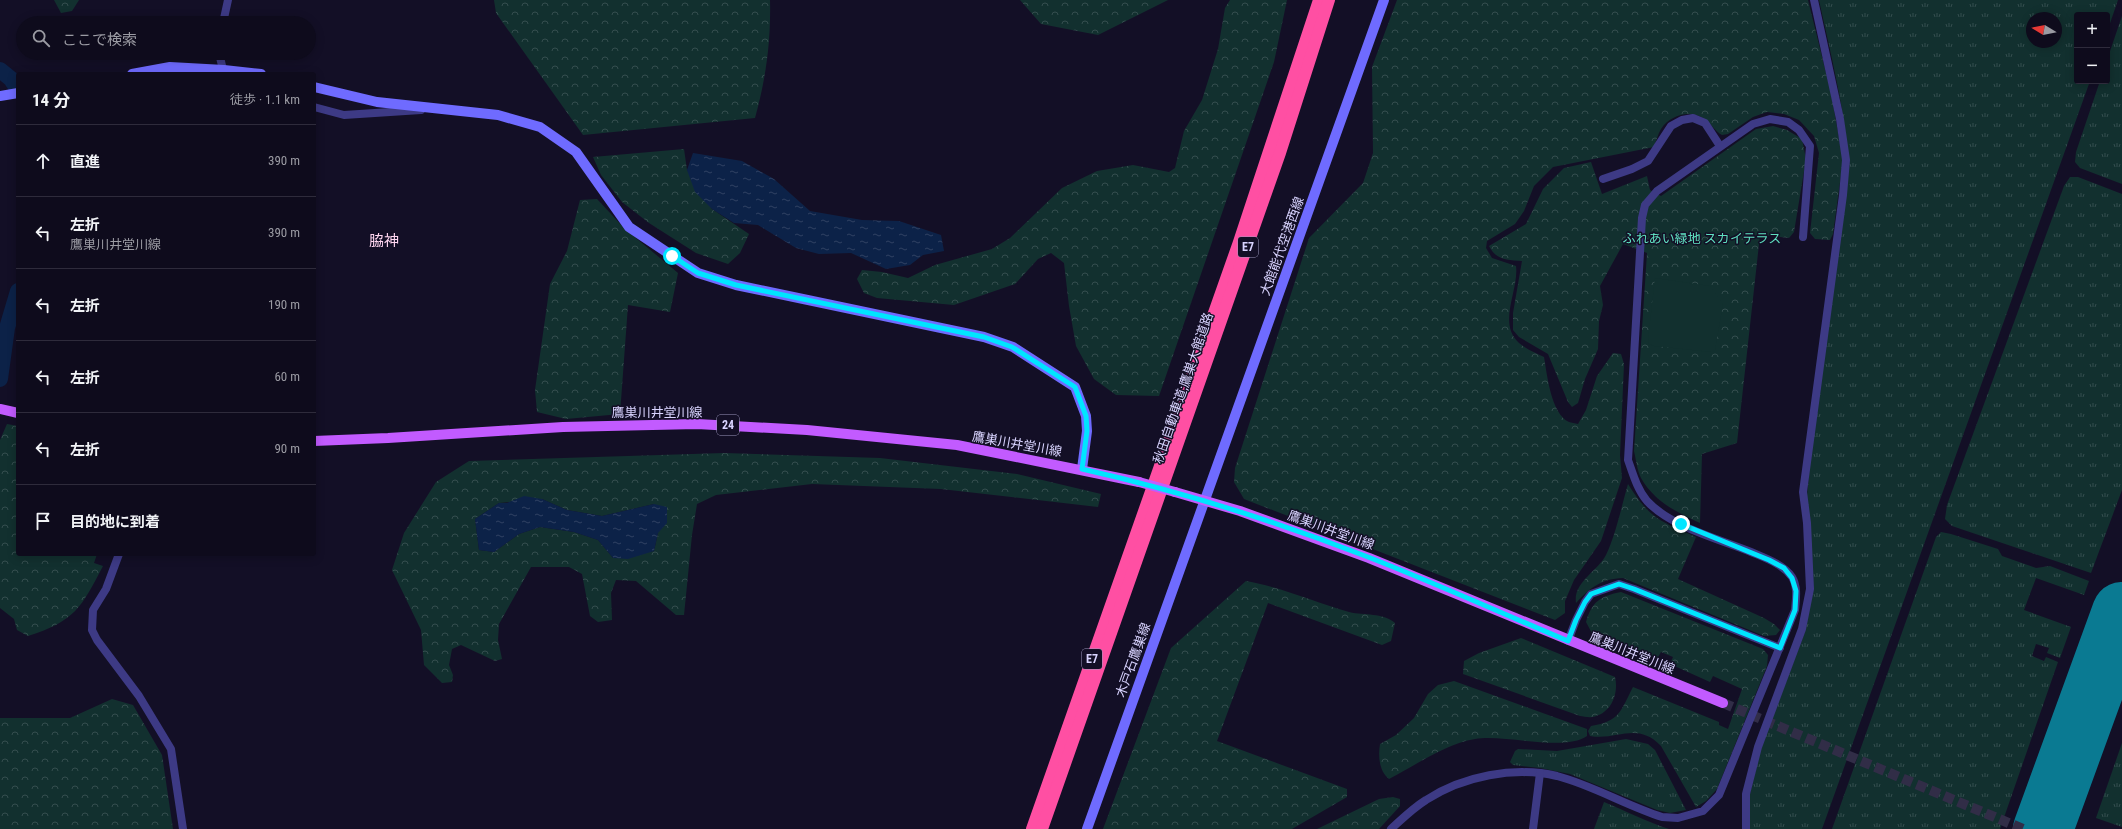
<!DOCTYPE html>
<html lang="ja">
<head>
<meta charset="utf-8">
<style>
	body { margin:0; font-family:"Roboto Condensed","Noto Sans JP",sans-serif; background:#171425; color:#f1f3f6 }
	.controls { position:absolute; right:12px; top:12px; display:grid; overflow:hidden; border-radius:4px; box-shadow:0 2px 10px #0003 }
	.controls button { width:36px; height:36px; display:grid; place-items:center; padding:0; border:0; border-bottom:1px solid #2e2b3b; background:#0e0b1c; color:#f1f3f6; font:20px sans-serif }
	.compass { position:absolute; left:2026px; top:12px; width:36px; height:36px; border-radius:50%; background:#0e0b1c; box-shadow:0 2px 10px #0003; rotate:280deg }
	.stop { position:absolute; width:12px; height:12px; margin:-9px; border:3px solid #00e5ff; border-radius:50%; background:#fff }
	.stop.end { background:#00e5ff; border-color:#fff; box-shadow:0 1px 4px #0008 }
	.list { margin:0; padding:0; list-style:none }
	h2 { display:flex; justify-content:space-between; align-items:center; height:52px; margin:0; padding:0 16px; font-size:17px }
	h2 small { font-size:13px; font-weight:400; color:#9b9ba3 }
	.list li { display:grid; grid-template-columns:26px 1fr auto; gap:12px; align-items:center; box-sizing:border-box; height:72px; padding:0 16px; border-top:1px solid #2e2b3b }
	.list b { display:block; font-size:15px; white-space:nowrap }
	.list p { margin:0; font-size:13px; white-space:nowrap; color:#9b9ba3 }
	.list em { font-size:13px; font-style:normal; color:#9b9ba3 }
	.icon { flex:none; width:22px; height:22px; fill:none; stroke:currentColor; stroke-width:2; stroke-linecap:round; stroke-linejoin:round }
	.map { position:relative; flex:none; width:2122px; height:829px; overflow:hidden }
	.search { position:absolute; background:#0e0b1c; box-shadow:0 2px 10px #0003; left:16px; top:16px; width:300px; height:44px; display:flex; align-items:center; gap:10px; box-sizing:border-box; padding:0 14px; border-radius:22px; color:#9b9ba3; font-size:15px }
	.panel { position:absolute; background:#0e0b1c; box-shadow:0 2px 10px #0003; left:16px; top:72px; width:300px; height:484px; border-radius:4px }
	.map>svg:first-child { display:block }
	.grass { fill:url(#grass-tufts); fill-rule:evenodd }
	.forest { fill:url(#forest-crowns); fill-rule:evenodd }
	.garden { fill:#12302f }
	.water { fill:url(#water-ripples) }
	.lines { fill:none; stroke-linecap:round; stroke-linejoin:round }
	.river { stroke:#0c2248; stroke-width:16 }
	.runway { stroke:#0a7a92; stroke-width:60 }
	.primary-tunnel { stroke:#312d47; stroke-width:10; stroke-dasharray:10 5; stroke-linecap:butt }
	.street { stroke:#3d3a85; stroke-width:8 }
	.secondary { stroke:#6f6bff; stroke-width:10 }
	.primary { stroke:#c25bff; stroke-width:10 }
	.highway { stroke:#ff4fa3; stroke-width:12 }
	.primary-bridge { stroke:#c25bff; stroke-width:10 }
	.route { stroke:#00e5ff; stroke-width:5 }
	.labels { text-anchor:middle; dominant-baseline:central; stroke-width:3; stroke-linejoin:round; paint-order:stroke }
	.shield { fill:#130f26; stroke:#9e99be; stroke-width:1 }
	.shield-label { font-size:12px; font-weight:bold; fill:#d9d4ff }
	.park-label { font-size:13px; fill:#5fe0c0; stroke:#130f26 }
	.street-label { font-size:13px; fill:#d9d4ff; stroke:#130f26 }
	.quarter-label { font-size:15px; fill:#ffd6f0; stroke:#130f26 }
</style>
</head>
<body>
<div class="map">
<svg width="2122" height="829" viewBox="0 0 2122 829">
	<defs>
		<pattern id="grass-tufts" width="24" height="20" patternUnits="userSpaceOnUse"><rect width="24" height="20" fill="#12302f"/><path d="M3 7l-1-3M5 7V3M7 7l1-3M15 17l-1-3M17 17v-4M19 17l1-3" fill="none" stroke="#344d4e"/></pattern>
		<pattern id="forest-crowns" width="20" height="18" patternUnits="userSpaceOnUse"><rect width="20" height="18" fill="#12302f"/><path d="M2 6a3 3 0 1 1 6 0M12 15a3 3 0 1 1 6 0" fill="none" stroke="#344d4e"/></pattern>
		<pattern id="water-ripples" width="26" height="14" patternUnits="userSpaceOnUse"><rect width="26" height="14" fill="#0c2248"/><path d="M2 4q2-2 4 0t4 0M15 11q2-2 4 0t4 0" fill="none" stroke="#2f4163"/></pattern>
	</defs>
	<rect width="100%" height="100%" fill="#130f26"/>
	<g class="grass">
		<path d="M 1819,0 L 2118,0 L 2107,32 L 2107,15 L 2077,15 L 2077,81 L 2090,81 L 1822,829 L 1749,829 L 1750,794 L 1761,748 L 1805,632 L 1813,586 L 1807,496 L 1813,429 L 1849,166 C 1845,110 1831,55 1819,0 ZM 2032,18 L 2056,18 L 2056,42 L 2032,42 Z"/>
		<path d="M 2122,16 L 2122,184 L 2080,168 L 2075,162 L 2076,152 L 2100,81 L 2107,81 L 2107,60 Z"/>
		<path d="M 2070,177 L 2078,177 L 2122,194 L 2122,490 L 2091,573 L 1952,526 L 1945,519 L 1947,505 L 2064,186 Z"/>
		<path d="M 1941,532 L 1951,534 L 1998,549 L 2002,556 L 2036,568 L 2050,566 L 2089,581 L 2084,595 L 2036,578 L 2024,610 L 2071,627 L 2060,658 L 2047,653 L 2049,648 L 2036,644 L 2032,656 L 2044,661 L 2046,657 L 2058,662 L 2000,829 L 1832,829 L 1936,537 Z"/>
		<path d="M 1626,739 L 1648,744 L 1655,750 L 1686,810 L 1670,813 L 1657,810 L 1570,774 L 1540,768 L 1513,765 L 1510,762 L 1515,751 L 1518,749 L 1557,751 Z"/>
		<path d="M 2122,743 L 2122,827 L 2096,818 Z"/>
		<path d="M 1604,802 C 1626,811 1647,822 1669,829 L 1594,829 Z"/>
	</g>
	<g class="forest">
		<path d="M 54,0 L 79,0 L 72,11 L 61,13 Z"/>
		<path d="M 494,0 L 770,0 C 771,41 766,78 755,118 L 583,135 L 496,13 Z"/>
		<path d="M 1020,0 L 1168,0 L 1098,35 L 1041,24 Z"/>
		<path d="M 1230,0 L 1287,0 L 1274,62 L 1159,396 L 1116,395 L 1094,379 L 1076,346 L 1069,306 L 1064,263 L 1051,253 L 1038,259 L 1015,284 L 954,305 L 877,298 L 864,293 L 857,279 L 862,270 L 882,272 L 908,278 L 935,265 L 992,249 L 1010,238 L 1062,188 L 1097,171 L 1133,165 L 1169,172 L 1175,168 L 1184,131 L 1202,100 L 1218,49 L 1225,8 Z"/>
		<path d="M 1397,0 L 1808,0 L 1831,93 L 1843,160 L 1833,234 L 1830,240 L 1815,239 L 1810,233 L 1819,153 L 1814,136 L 1799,120 L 1784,114 L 1767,112 L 1753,117 L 1728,134 L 1722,135 C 1715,131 1712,125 1706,120 C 1692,109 1671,114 1661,129 C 1658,134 1656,141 1654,147 L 1553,167 L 1534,186 L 1524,211 L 1515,224 L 1487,241 L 1486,248 L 1492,258 L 1516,266 C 1519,291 1497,323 1519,343 C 1526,349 1536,353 1544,357 C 1547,374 1551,414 1569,422 C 1571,423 1575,423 1578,424 L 1586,410 L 1597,376 L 1613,353 L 1621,354 L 1624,364 L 1620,455 L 1622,478 L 1601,541 L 1574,580 L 1565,601 L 1565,613 L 1555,620 L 1244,499 L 1234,482 L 1235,468 L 1309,238 L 1363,183 L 1373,153 L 1372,67 Z"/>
		<path d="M 1773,126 L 1787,130 L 1802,139 L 1806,159 L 1794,232 L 1789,238 L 1760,235 L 1737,443 L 1702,454 L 1700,523 C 1676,512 1654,501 1641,478 C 1637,470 1636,459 1634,451 L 1647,253 L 1623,244 L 1600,286 L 1603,305 L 1599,321 L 1598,349 L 1585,379 L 1578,403 L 1572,407 L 1568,402 L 1548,354 L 1519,337 L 1513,330 L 1513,313 L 1522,261 C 1507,260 1496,260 1489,246 L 1526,224 L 1543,189 L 1564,168 L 1591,162 L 1602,194 L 1647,176 L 1650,190 L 1661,196 L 1756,129 Z"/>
		<path d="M 684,149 L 687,170 L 712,209 L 749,234 L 740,253 L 728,264 L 696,253 L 649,223 L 622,202 L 601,175 L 593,157 Z"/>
		<path d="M 597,199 L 625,229 L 678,273 L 670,312 L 628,305 L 620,414 L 566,419 L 537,412 L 535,390 L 550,284 L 567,251 L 580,200 Z"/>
		<path d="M 7,424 L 18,426 L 18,554 L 97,554 L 94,563 L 103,566 C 81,608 75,621 28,636 L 17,630 L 14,619 L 0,608 L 0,440 Z"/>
		<path d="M 724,453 L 880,458 L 1017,474 L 1101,494 L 1098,507 L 941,489 L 812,484 L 716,495 L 697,504 L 692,535 L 684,615 L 676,615 L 636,581 L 616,580 L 611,593 L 612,620 L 598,622 L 590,616 L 582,574 L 569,567 L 531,567 L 499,624 L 498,640 L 502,659 L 495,661 L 461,645 L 452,649 L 449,665 L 453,675 L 452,682 L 442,683 L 424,665 L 421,630 L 392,570 L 404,533 L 436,482 L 469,461 ZM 542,499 L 567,510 L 602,516 L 654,504 L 658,533 L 654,551 L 613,558 L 598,540 L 574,532 L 540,527 L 519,534 L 494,552 L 479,550 L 475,519 L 499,503 Z"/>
		<path d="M 1628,484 C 1650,519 1660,521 1696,537 L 1678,579 L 1764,618 L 1774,624 L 1780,630 L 1776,635 L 1764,636 L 1623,578 C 1601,579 1591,587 1576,603 C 1573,582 1598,571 1606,555 C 1615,537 1622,505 1628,484 Z"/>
		<path d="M 1246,581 C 1281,587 1314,602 1349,612 C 1365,616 1382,612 1395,623 L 1391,641 L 1382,645 L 1268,603 L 1217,741 L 1347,789 L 1347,797 L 1292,829 L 1103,829 L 1171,648 Z"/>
		<path d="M 1621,592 L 1763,649 L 1768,655 L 1767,666 L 1717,789 L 1706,801 L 1696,807 L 1661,746 C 1637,721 1617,741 1590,736 L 1588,731 L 1591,726 C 1620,721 1620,712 1633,687 L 1719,722 L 1719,725 L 1728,729 L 1742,689 L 1713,676 L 1710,682 L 1670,664 L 1673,657 L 1661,652 L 1657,659 L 1600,635 L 1598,639 L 1594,637 L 1586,622 C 1592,601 1601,596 1621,592 Z"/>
		<path d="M 1521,638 L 1615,677 C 1619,694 1611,714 1592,717 C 1589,718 1583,716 1580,716 L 1463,674 L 1464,661 L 1479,653 Z"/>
		<path d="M 1454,681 L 1587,729 L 1587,736 C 1564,752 1505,734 1475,739 C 1445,744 1416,765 1389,779 C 1379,771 1378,756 1380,744 L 1396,735 L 1414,718 L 1428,694 L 1438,685 Z"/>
		<path d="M 112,699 L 133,705 L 162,755 L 173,829 L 0,829 L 0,718 L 70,718 Z"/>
		<path d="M 1393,797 L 1400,799 L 1400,806 L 1379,829 L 1317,829 L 1379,799 Z"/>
	</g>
	<path class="garden" d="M 1655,278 L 1710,286 L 1723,304 L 1715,350 L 1711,352 L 1654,346 L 1649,344 L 1648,339 Z"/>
	<g class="water">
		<path d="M 693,153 L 742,161 L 774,179 L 810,211 L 862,220 L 899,221 L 941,235 L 944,251 L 923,255 L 910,265 L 886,269 L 851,253 L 819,254 L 796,248 L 758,225 L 734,223 L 712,209 L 695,192 L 687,170 Z"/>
		<path d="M 524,496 L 542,499 L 567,510 L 602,516 L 654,504 L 667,507 L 667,523 L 658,533 L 654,551 L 628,559 L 613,558 L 598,540 L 574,532 L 540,527 L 519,534 L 494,552 L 479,550 L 475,519 L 499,503 L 507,503 Z"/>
	</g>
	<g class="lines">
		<g class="river">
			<path d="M 0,70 L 11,79 L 18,90"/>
			<path d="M 0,379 L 7,328 L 18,291"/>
		</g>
		<path class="runway" d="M 2043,829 L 2122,612"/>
		<path class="primary-tunnel" d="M 1723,703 L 2023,829"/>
		<g class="street">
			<path d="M 223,23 L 228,0"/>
			<path d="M 219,53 L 224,74"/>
			<path d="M 314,107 L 344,115 L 421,110"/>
			<path d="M 1603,179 L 1632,169 L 1648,161 L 1671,126 L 1682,120 L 1693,118 L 1705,123 L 1720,146"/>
			<path d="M 119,554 L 106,589 L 93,610 L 92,630 L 97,640 L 139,696 L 171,749 L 183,829"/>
			<path d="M 1568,641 L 1576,620 L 1585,602 L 1591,594 L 1619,584 L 1634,589 L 1780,648"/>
			<path d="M 1391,829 C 1402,819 1413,808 1426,800 C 1463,776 1514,766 1557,776 C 1592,785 1627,806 1662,817 L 1678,818 L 1703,811 L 1719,795 L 1795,610 C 1796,599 1798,587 1792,577 C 1783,564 1765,558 1751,552 C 1719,539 1671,527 1647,501 C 1637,489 1633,474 1628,460 L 1642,218 L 1645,205 L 1657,191 L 1753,124 L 1770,119 L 1788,122 L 1799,130 L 1810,146 L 1803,237"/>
			<path d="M 1533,829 L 1540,773"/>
			<path d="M 1746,829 L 1746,794 L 1758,747 L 1802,629 L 1810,589 L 1807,523 L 1803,492 L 1843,195 L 1846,160 L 1840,119 L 1814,0"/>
		</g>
		<g class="secondary">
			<path d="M 132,74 L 170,67 L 224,70 L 261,74"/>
			<path d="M 314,87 L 377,102 L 498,115 L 540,127 L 576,152 L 629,227 L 698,273 L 736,285 L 984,337 L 1013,347 L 1075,387 L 1086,416 L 1087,431 L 1082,469"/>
			<path d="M 0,96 L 18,93"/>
			<path d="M 1087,829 L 1384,0"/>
		</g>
		<g class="primary">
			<path d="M 0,409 L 18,413"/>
			<path d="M 314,441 L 388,438 L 563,427 L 697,424 L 807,430 L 957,445 L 1139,482"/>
			<path d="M 1175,492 L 1240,511 L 1369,558 L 1723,703"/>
		</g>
		<g class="highway">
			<path d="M 1032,829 L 1239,242 L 1319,0"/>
			<path d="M 1042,829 L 1280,153 L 1329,0"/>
		</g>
		<path class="primary-bridge" d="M 1139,482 L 1175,492"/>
	</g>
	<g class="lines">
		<path class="route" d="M 672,256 L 698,273 L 736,285 L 984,337 L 1012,347 L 1075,387 L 1086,416 L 1087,431 L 1082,469 C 1180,491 1275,521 1368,557 C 1435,583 1501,613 1568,641 L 1576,620 L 1585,602 L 1591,594 L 1619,584 L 1634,589 L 1780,648 L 1795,610 L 1796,591 L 1792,578 L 1784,568 L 1769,560 L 1681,524"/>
	</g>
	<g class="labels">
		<g class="shield">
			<rect x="1238" y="237" width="20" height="20" rx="3"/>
			<rect x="717" y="415" width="22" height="20" rx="3"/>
			<rect x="1082" y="649" width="20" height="20" rx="3"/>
		</g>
		<g class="shield-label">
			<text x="1248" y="247">E7</text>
			<text x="728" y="425">24</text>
			<text x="1092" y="659">E7</text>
		</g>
		<g class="park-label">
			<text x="1702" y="238">ふれあい緑地 スカイテラス</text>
		</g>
		<g class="street-label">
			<text transform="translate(1282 246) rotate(-70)">大館能代空港西線</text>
			<text transform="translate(1183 388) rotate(-71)">秋田自動車道;鷹巣大館道路</text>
			<text x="657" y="412">鷹巣川井堂川線</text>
			<text transform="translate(1017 444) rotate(10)">鷹巣川井堂川線</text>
			<text transform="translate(1331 530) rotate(20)">鷹巣川井堂川線</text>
			<text transform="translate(1632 653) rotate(22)">鷹巣川井堂川線</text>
			<text transform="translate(1133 660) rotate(-70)">木戸石鷹巣線</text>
		</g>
		<g class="quarter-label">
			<text x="384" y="241">脇神</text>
		</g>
	</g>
</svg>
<div class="controls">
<button>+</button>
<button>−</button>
</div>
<svg class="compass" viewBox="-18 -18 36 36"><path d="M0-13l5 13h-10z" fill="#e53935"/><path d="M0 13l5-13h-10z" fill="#9b9ba3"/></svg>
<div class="stop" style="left:672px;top:256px"></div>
<div class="stop end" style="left:1681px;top:524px"></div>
<div class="search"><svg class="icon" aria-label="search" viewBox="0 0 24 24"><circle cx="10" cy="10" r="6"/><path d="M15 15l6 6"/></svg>ここで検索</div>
<section class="panel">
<h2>14 分<small>徒歩 · 1.1 km</small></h2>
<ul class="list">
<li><svg class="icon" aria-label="ahead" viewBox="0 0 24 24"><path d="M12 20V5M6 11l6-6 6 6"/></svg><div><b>直進</b></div><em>390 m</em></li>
<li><svg class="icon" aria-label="left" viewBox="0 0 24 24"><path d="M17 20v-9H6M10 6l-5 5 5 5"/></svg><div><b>左折</b><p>鷹巣川井堂川線</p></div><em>390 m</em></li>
<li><svg class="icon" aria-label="left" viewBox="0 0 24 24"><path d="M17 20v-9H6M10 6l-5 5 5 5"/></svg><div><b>左折</b></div><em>190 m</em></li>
<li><svg class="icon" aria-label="left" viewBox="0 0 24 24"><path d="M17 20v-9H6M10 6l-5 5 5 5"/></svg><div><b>左折</b></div><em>60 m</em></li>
<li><svg class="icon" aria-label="left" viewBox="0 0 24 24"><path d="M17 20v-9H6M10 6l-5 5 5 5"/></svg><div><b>左折</b></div><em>90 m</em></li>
<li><svg class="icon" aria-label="arrive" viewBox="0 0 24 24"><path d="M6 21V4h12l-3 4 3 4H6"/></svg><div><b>目的地に到着</b></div></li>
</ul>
</section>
</div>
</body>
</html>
